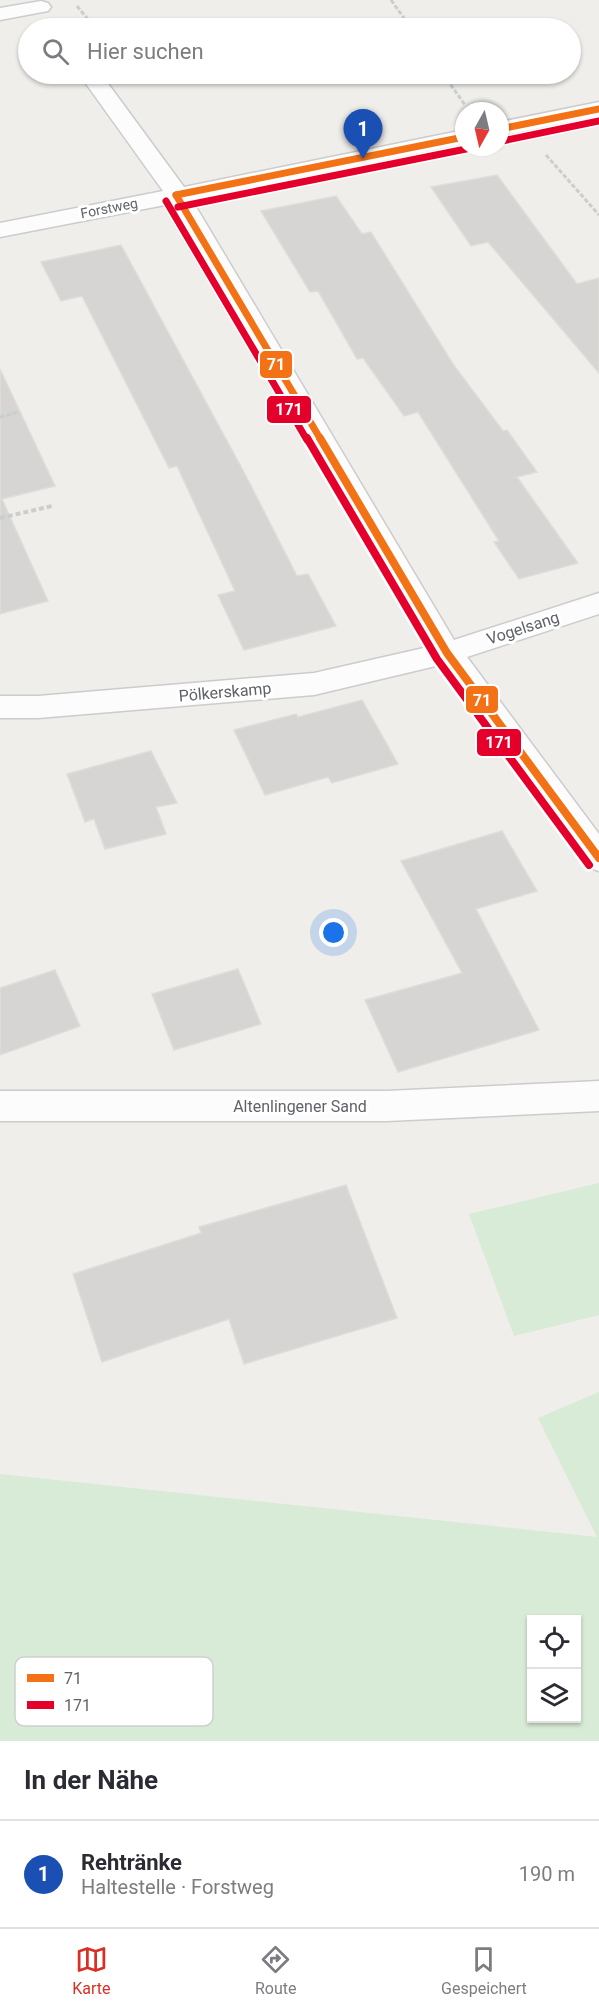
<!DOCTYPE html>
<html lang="de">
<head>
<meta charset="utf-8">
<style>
	body { margin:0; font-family:Roboto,sans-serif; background:#f2f2f3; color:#2b2b33 }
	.controls { position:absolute; right:18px; bottom:18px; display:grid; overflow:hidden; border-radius:0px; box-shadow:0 2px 4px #0004 }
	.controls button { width:54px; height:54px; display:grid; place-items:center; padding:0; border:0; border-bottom:2px solid #e1e1e2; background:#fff; color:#2b2b33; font:30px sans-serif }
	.compass { position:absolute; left:455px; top:102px; width:54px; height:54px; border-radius:50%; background:#fff; box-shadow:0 2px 4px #0004; rotate:188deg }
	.you { position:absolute; left:334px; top:933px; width:21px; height:21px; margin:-15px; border:4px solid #fff; border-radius:50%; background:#1a73e8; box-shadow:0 0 0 9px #1a73e833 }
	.badge { display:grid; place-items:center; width:39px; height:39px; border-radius:50%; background:#d93025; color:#fff; font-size:20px; font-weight:700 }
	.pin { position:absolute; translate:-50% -50px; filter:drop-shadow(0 2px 3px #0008) }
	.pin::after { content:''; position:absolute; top:32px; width:21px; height:18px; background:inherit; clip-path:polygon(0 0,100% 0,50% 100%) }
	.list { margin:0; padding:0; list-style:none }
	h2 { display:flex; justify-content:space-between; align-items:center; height:78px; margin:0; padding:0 24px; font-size:26px }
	h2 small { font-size:20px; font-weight:400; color:#7c7c81 }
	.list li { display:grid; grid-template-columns:39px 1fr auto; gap:18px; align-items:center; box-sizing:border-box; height:108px; padding:0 24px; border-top:2px solid #e1e1e2 }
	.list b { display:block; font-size:22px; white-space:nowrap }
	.list p { margin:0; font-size:20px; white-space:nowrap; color:#7c7c81 }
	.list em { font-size:20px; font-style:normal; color:#7c7c81 }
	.icon { flex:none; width:33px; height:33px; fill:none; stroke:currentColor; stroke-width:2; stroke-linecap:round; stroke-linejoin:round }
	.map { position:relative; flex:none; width:599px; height:1741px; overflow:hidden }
	.search { position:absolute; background:#fff; box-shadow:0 2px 4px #0004; left:18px; right:18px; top:18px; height:66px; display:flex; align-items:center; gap:15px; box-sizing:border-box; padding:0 21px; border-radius:33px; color:#7c7c81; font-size:22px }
	.sheet { height:186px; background:#fff }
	nav { display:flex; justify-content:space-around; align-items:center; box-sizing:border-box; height:84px; border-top:2px solid #e1e1e2; background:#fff; font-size:16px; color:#7c7c81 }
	nav a { display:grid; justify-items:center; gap:3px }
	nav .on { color:#d93025 }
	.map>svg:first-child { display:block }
	.green { fill:#d8ebd6; fill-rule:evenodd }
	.building { fill:#d6d5d3; stroke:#deddd9; stroke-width:1.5 }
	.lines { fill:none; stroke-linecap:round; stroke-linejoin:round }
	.minor-casing { stroke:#cbcccc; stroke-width:3 }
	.path-far1 { stroke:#cacfcc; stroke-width:3; stroke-dasharray:4.5 2; stroke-linecap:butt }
	.path { stroke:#cacfcc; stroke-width:4; stroke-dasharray:5 3; stroke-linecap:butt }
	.minor { fill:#fdfcfc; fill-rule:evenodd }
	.bus-1-far1-casing { stroke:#fff; stroke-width:10 }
	.bus-1-casing { stroke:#fff; stroke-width:13 }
	.bus-2-far1-casing { stroke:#fff; stroke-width:10 }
	.bus-2-casing { stroke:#fff; stroke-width:13 }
	.bus-1-far1 { stroke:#f47216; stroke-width:7 }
	.bus-1 { stroke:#f47216; stroke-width:8 }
	.bus-2-far1 { stroke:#e4002b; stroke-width:7 }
	.bus-2 { stroke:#e4002b; stroke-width:8 }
	.labels { text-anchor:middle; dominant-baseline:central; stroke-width:6; stroke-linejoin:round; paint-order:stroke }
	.far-street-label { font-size:14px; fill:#5f6368; stroke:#fff }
	.street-label { font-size:16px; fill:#5f6368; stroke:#fff }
	.key { fill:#fff; stroke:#cfd0d2; stroke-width:1.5 }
	.key-label { font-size:16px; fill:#5f6368 }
	.line-badge { stroke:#fff; stroke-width:2 }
	.badge-label { font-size:16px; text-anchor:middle; font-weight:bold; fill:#fff }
</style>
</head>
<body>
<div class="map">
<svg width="599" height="1741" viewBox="0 0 599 1741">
	<rect width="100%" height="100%" fill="#efeeea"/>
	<g class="green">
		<path d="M 599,1183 L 599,1315 L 514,1336 L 469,1214 Z"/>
		<path d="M 599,1392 L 599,1741 L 0,1741 L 0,1474 L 597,1537 L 538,1418 ZM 532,1620 L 576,1620 L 576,1718 L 532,1718 Z"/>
	</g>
	<g class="building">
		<path d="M 497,175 L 577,284 L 599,278 L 599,373 L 488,242 L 471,246 L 431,187 Z"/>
		<path d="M 336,196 L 362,234 L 371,232 L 453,364 L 503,431 L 507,430 L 537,472 L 517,477 L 578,563 L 519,579 L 494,542 L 499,541 L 418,412 L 404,416 L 363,358 L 357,359 L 318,291 L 310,292 L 261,211 Z"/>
		<path d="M 121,245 L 246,476 L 297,576 L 308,574 L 336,626 L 244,650 L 218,595 L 235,591 L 177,466 L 169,468 L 82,296 L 61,301 L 41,262 Z"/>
		<path d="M 0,369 L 55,486 L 2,499 L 48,601 L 0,614 Z"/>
		<path d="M 362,700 L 398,764 L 332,783 L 328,777 L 265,795 L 234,730 L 296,714 L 298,717 Z"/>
		<path d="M 151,751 L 177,803 L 156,807 L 166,834 L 105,849 L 94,819 L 85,822 L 67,774 Z"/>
		<path d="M 502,831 L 537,891 L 476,909 L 539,1030 L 398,1072 L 365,1000 L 462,973 L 401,861 Z"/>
		<path d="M 238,969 L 261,1024 L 174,1050 L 152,994 Z"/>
		<path d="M 55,970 L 80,1026 L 0,1055 L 0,988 Z"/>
		<path d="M 346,1185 L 397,1318 L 244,1364 L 229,1319 L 102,1362 L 73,1274 L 201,1233 L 199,1227 Z"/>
	</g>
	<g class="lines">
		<g class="minor-casing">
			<g id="minor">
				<path d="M 41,1 L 48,3 L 51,7 L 48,11 L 0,20 L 0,8 Z"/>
				<path d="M 79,74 L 101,74 L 184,187 L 464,130 L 464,144 L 192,200 L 454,640 L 599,593 L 599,614 L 467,657 L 599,834 L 599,871 L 587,867 L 440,665 L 314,695 L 38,718 L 0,718 L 0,696 L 38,696 L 314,673 L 428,647 L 170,204 L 0,237 L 0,223 L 163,191 Z"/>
				<path d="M 599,102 L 599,116 L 500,136 L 500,122 Z"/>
				<path d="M 599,1081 L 599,1111 L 387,1121 L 0,1121 L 0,1091 L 387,1091 Z"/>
			</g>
		</g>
		<g class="path-far1">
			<path d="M 391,0 L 411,28"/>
			<path d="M 77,6 L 95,28"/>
			<path d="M 443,74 L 465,105"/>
			<path d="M 546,155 L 599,215"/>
			<path d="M 0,417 L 19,412"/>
		</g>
		<path class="path" d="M 0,518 L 52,506"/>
		<use href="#minor" class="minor"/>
		<g class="bus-1-far1-casing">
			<g id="bus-1-far1">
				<path d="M 500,129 L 599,109"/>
				<path d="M 176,195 L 321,440"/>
				<path d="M 176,195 L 464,137"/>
			</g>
		</g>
		<g class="bus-1-casing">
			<path id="bus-1" d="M 320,438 L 447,653 L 599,858"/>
		</g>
		<g class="bus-2-far1-casing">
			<g id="bus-2-far1">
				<path d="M 502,141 L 599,121"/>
				<path d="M 166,201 L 307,440"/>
				<path d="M 178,207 L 466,149"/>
			</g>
		</g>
		<g class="bus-2-casing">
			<path id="bus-2" d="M 307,438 L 437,659 L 589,865"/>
		</g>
		<use href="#bus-1-far1" class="bus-1-far1"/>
		<use href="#bus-1" class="bus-1"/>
		<use href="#bus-2-far1" class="bus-2-far1"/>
		<use href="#bus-2" class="bus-2"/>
	</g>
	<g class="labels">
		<g class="far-street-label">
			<text transform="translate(109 208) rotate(-11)">Forstweg</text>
		</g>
		<g class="street-label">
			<text transform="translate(523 628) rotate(-18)">Vogelsang</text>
			<text transform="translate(225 692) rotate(-5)">Pölkerskamp</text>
			<text x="300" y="1106">Altenlingener Sand</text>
		</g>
	</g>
	<rect x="15" y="1657" width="198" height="69" rx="9" class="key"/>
	<rect x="27" y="1674" width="27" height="8" fill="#f47216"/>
	<rect x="27" y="1701" width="27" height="8" fill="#e4002b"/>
	<g class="key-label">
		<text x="64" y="1684">71</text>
		<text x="64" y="1711">171</text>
	</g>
	<g class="line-badge">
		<rect x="259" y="350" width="34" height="29" rx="6" fill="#f47216"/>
		<rect x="266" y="395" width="46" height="29" rx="6" fill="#e4002b"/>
		<rect x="465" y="685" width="34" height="29" rx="6" fill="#f47216"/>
		<rect x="476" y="728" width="46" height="29" rx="6" fill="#e4002b"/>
	</g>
	<g class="badge-label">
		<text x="276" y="370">71</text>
		<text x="289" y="415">171</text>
		<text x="482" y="706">71</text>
		<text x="499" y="748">171</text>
	</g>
</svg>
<div class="controls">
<button><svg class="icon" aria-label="locate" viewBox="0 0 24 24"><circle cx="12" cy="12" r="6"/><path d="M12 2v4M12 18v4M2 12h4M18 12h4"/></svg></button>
<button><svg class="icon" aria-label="layers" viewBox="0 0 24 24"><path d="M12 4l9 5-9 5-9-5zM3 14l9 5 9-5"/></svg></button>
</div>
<svg class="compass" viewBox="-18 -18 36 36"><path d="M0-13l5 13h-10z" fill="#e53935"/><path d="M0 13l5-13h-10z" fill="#7c7c81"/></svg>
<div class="you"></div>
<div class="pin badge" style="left:363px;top:159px;background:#1a4fb4">1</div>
<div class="search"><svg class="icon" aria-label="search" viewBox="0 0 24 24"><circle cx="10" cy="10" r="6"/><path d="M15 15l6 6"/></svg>Hier suchen</div>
</div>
<section class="sheet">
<h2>In der Nähe<small></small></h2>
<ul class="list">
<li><span class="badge" style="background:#1a4fb4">1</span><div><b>Rehtränke</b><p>Haltestelle · Forstweg</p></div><em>190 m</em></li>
</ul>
</section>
<nav>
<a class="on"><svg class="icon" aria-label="map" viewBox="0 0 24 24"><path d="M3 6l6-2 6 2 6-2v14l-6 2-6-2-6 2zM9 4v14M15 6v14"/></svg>Karte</a>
<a><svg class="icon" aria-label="directions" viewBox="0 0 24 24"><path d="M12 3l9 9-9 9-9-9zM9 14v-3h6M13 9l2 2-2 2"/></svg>Route</a>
<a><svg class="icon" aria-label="saved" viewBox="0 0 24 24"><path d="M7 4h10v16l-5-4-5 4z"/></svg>Gespeichert</a>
</nav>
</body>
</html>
